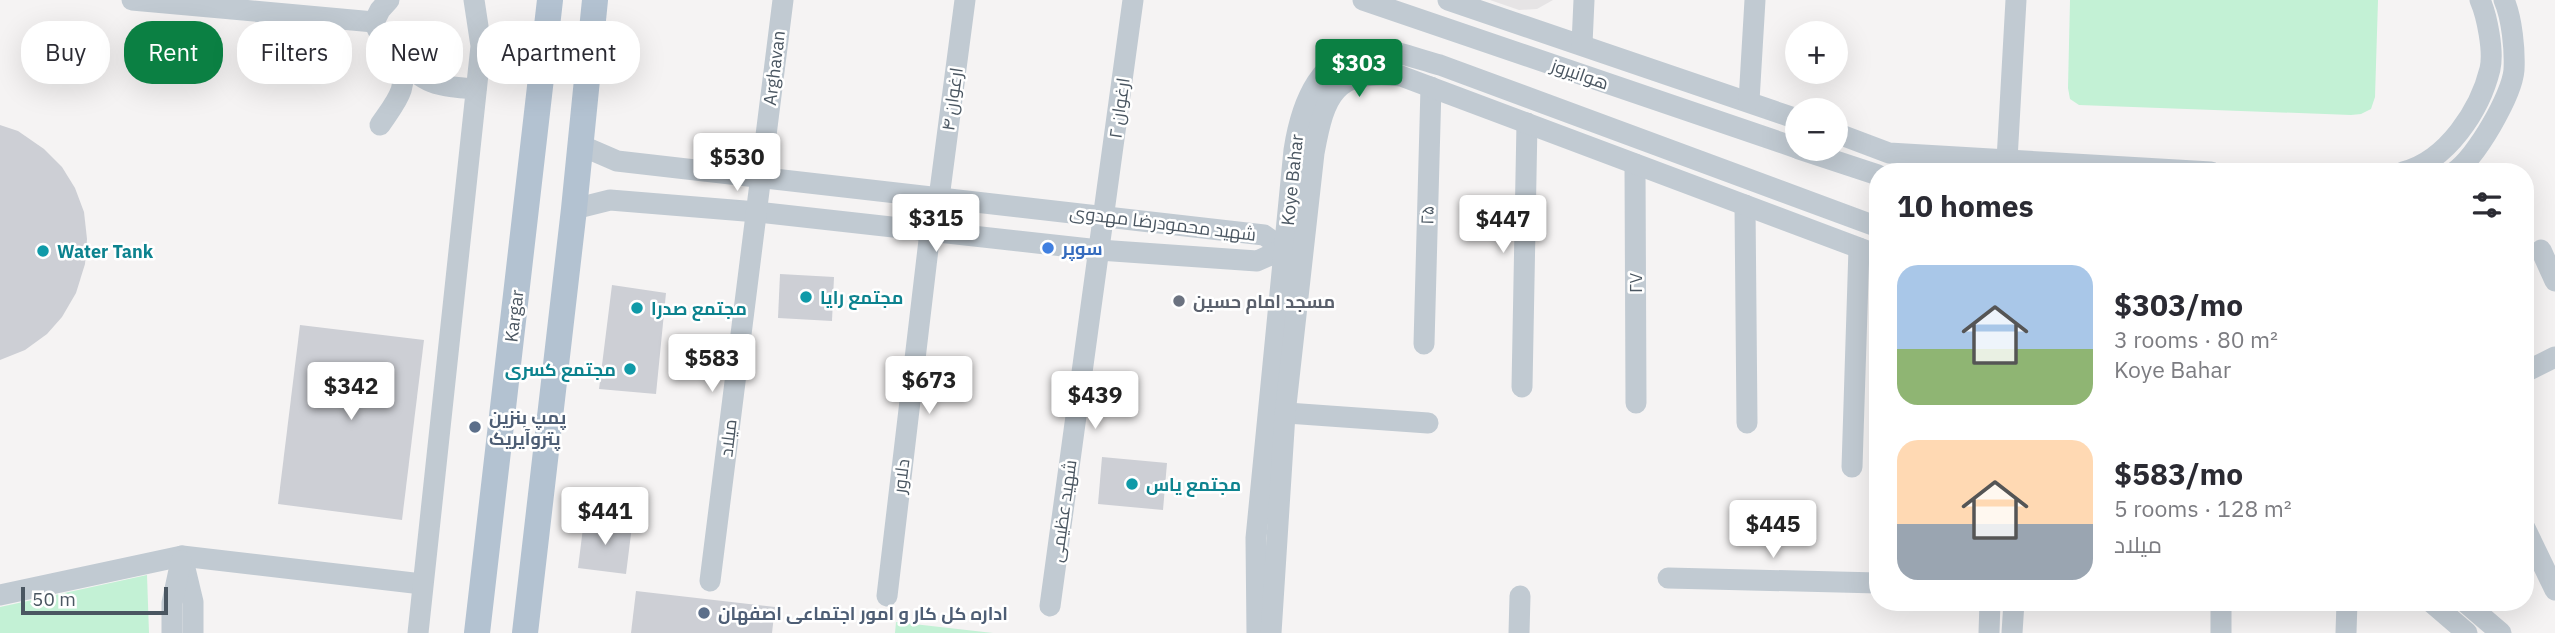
<!DOCTYPE html>
<meta charset="utf-8">
<style>
body{margin:0;font-family:"IBM Plex Sans",Cairo,sans-serif;background:#f7f7f7;color:#2b2b33;height:100vh;display:flex;flex-direction:column;font-size:26px;white-space:nowrap}
*{box-sizing:border-box;margin:0}
p{font-size:23px;color:#7c7c81}
.icon{flex:none;width:38px;height:38px;fill:none;stroke:currentColor;stroke-width:2;stroke-linecap:round;stroke-linejoin:round}
.map{position:relative;flex:1;overflow:hidden}
.sheet{position:absolute;left:1869px;top:163px;width:665px;height:448px;display:flex;flex-direction:column;background:#fff;border-radius:28px;box-shadow:0 7px 28px #0002}
.sheet>*{flex:none}
.guide{position:absolute;left:21px;top:21px;width:665px;height:63px;display:flex;gap:14px}
.buttons{position:absolute;left:1785px;top:21px;display:grid;gap:14px}
.buttons a{display:grid;place-items:center;width:63px;height:63px;border-radius:50%;background:#fff;box-shadow:0 7px 28px #0002;font-size:35px}
.scale{position:absolute;left:21px;bottom:18px;width:147px;box-sizing:border-box;padding-left:7px;border:4px solid #4a5661;border-top:0;font-size:19px;line-height:24px;white-space:nowrap;color:#4a5661;-webkit-text-stroke:5px #fff;paint-order:stroke}
.price{position:absolute;translate:-50% -60px;padding:0 16px;border-radius:7px;background:#fff;color:#222;font-size:23px;line-height:46px;filter:drop-shadow(0 2px 4px #0008)}
.price::after{content:'';position:absolute;left:50%;top:42px;width:21px;height:16px;margin-left:-10px;background:inherit;clip-path:polygon(0 0,100% 0,50% 100%)}
.price.on{background:#0b8043;color:#fff}
ul{padding:0;list-style:none}
li{display:flex;align-items:center;gap:21px;height:175px;padding:0 28px}
li span{display:grid;place-items:center;flex:none;width:196px;height:140px;border-radius:21px;color:#555}
li>.icon{margin-inline-start:auto}
span .icon{width:84px;height:84px;fill:#fffc;stroke-width:1}
li b{font-size:30px}
h2{display:flex;justify-content:space-between;align-items:center;height:84px;padding:0 28px;font-size:30px}
.tag{padding:0 24px;border-radius:28px;background:#fff;box-shadow:0 7px 28px #0002;font-size:24px;line-height:63px}
.tag.on{background:#0b8043;color:#fff}
.map>svg:first-child{display:block}
.education{fill:#e6e4e5}
.green{fill:#c3f1d5}
.building{fill:#cdcfd5}
.lines{fill:none;stroke-linecap:round;stroke-linejoin:round}
.minor{stroke:#c1cad2;stroke-width:21}
.major{stroke:#b3c2d1;stroke-width:26}
.shop-dot{fill:#3f7fe0;stroke:#fff;stroke-width:2.5}
.culture-dot{fill:#0f9aa8;stroke:#fff;stroke-width:2.5}
.worship-dot{fill:#6b7280;stroke:#fff;stroke-width:2.5}
.service-dot{fill:#5c6f8a;stroke:#fff;stroke-width:2.5}
.labels{text-anchor:middle;dominant-baseline:central;stroke-width:5;stroke-linejoin:round;paint-order:stroke}
.street-label{font-size:18px;fill:#4a5661;stroke:#fff}
.shop-label{font-size:18px;font-weight:bold;fill:#366cbe;stroke:#fff;text-anchor:start}
.culture-label{font-size:18px;font-weight:bold;fill:#0d838f;stroke:#fff;text-anchor:start}
.worship-label{font-size:18px;font-weight:bold;fill:#5b616d;stroke:#fff;text-anchor:start}
.service-label{font-size:18px;font-weight:bold;fill:#4e5e75;stroke:#fff;text-anchor:start}
</style>
<div class="map">
<svg width="2555" height="633" viewBox="0 0 2555 633">
<rect width="100%" height="100%" fill="#f5f3f3"/>
<!-- education -->
<path class="education" d="M1490 0H1553L1537 9 1519 10Z"/>
<!-- green -->
<g class="green">
<path d="M2070 0H2378L2375 97 2371 109 2361 114 2351 115 2079 105 2070 99 2068 88Z"/>
<path d="M147 575 149 633H0V607Z"/>
<path d="M896 622 993 633H895Z"/>
</g>
<!-- building -->
<g class="building">
<path d="M0 125 18 131 44 149 62 167 75 188 84 212 87 239 85 264 76 293 62 317 47 334 25 350 0 360Z"/>
<path d="M780 274 834 277 832 321 778 318Z"/>
<path d="M612 285 666 293 656 394 599 389Z"/>
<path d="M300 325 424 340 402 520 278 504Z"/>
<path d="M1102 457 1167 463 1163 510 1098 504Z"/>
<path d="M584 520 632 526 626 574 578 568Z"/>
<path d="M636 591 775 607 772 633H631Z"/>
</g>
<g class="lines">
<!-- minor -->
<g class="minor">
<path d="M132 0 374 22"/>
<path d="M389 0 380 10 374 22C379 35 388 44 397 54 423 85 437 86 476 89"/>
<path d="M1363 0 1797 148"/>
<path d="M1448 0 1797 119"/>
<path d="M1582 44 1584 0"/>
<path d="M1749 101 1755 0"/>
<path d="M380 125C397 100 410 88 399 57"/>
<path d="M1836 133 1889 153 2211 172"/>
<path d="M580 145 617 161 1264 235 1284 249 1293 253"/>
<path d="M1799 149 1878 175"/>
<path d="M2007 160 2016 0"/>
<path d="M1635 164 1636 403"/>
<path d="M2403 172C2447 161 2480 110 2490 69 2494 51 2487 16 2480 0"/>
<path d="M2454 172C2476 158 2512 95 2514 70 2515 50 2512 18 2504 0"/>
<path d="M939 198 965 0"/>
<path d="M1745 205 1747 423"/>
<path d="M574 209 610 200 757 212 1099 250 1257 261 1284 249"/>
<path d="M2541 250 2555 281"/>
<path d="M1424 344 1431 87"/>
<path d="M2525 372 2555 357"/>
<path d="M1522 387 1527 123"/>
<path d="M1273 412 1428 423"/>
<path d="M1852 467 1859 248"/>
<path d="M2525 528 2555 590"/>
<path d="M182 556 193 602V633"/>
<path d="M1668 578 1878 583"/>
<path d="M710 581 783 0"/>
<path d="M0 595 182 556 422 584"/>
<path d="M887 596 930 232"/>
<path d="M2221 602V633"/>
<path d="M2431 602 2467 633"/>
<path d="M2465 602 2501 633"/>
<path d="M1050 606 1133 0"/>
<path d="M172 633V603L181 561"/>
<path d="M418 633 481 46 474 0"/>
<path d="M1257 633 1256 538 1294 150C1301 105 1320 49 1376 50 1396 50 1420 60 1440 65L1878 227"/>
<path d="M1271 633 1285 414 1314 153C1325 94 1334 69 1401 76L1878 255"/>
<path d="M1519 633 1520 596"/>
<path d="M1989 633 1990 602"/>
<path d="M2012 633 2014 602"/>
<path d="M2346 633 2347 602"/>
</g>
<!-- major -->
<g class="major">
<path d="M477 633 550 0"/>
<path d="M525 633 574 209 595 0"/>
</g>
</g>
<!-- markers -->
<circle class="shop-dot" cx="1048" cy="248" r="7"/>
<g class="culture-dot">
<circle cx="43" cy="251" r="7"/>
<circle cx="806" cy="297" r="7"/>
<circle cx="637" cy="308" r="7"/>
<circle cx="630" cy="369" r="7"/>
<circle cx="1132" cy="484" r="7"/>
</g>
<circle class="worship-dot" cx="1179" cy="301" r="7"/>
<g class="service-dot">
<circle cx="475" cy="427" r="7"/>
<circle cx="704" cy="613" r="7"/>
</g>
<g class="labels">
<!-- street labels -->
<g class="street-label">
<text transform="translate(774 68) rotate(-83)">Arghavan</text>
<text transform="translate(1580 74) rotate(19)">هوانیروز</text>
<text transform="translate(952 99) rotate(-82)">ارغوان ۴</text>
<text transform="translate(1119 108) rotate(-82)">ارغوان ۲</text>
<text transform="translate(1292 180) rotate(-84)">Koye Bahar</text>
<text transform="translate(1427 215) rotate(-88)">۲۵</text>
<text transform="translate(1163 223) rotate(7)">شهید محمودرضا مهدوی</text>
<text transform="translate(1635 283) rotate(-90)">۲۷</text>
<text transform="translate(514 316) rotate(-83)">Kargar</text>
<text transform="translate(728 438) rotate(-83)">میلاد</text>
<text transform="translate(901 476) rotate(-83)">دلاور</text>
<text transform="translate(1063 511) rotate(-82)">شهید عظیمی</text>
</g>
<!-- shop labels -->
<g class="shop-label">
<text x="1062" y="248">سوپر</text>
</g>
<!-- culture labels -->
<g class="culture-label">
<text x="57" y="251">Water Tank</text>
<text x="820" y="297">مجتمع رایا</text>
<text x="651" y="308">مجتمع صدرا</text>
<text x="616" y="369" text-anchor="end">مجتمع کسری</text>
<text x="1146" y="484">مجتمع یاس</text>
</g>
<!-- worship labels -->
<g class="worship-label">
<text x="1193" y="301">مسجد امام حسین</text>
</g>
<!-- service labels -->
<g class="service-label">
<text x="489" y="417">پمپ بنزین<tspan x="489" dy="21">پتروآیریک</tspan></text>
<text x="718" y="613">اداره کل کار و امور اجتماعی اصفهان</text>
</g>
</g>
</svg>
<div class="buttons">
<a>+</a>
<a>−</a>
</div>
<div class="scale">50 m</div>
<b class="price on" style="left:1359px;top:99px">$303</b>
<b class="price" style="left:737px;top:193px">$530</b>
<b class="price" style="left:936px;top:254px">$315</b>
<b class="price" style="left:1503px;top:255px">$447</b>
<b class="price" style="left:712px;top:394px">$583</b>
<b class="price" style="left:929px;top:416px">$673</b>
<b class="price" style="left:351px;top:422px">$342</b>
<b class="price" style="left:1095px;top:431px">$439</b>
<b class="price" style="left:605px;top:547px">$441</b>
<b class="price" style="left:1773px;top:560px">$445</b>
<div class="guide">
<a class="tag">Buy</a>
<a class="tag on">Rent</a>
<a class="tag">Filters</a>
<a class="tag">New</a>
<a class="tag">Apartment</a>
</div>
<section class="sheet">
<h2>10 homes<svg class="icon" aria-label="filters" viewBox="0 0 24 24"><path d="M4 7h16M4 17h16"/><circle cx="9" cy="7" r="2"/><circle cx="15" cy="17" r="2"/></svg></h2>
<ul>
<li><span style="background:linear-gradient(#a9c7e8 60%,#8fb573 0)"><svg class="icon" aria-label="home" viewBox="0 0 24 24"><path d="M3 11l9-7 9 7M6 9v11h12V9"/></svg></span><div><b>$303/mo</b><p>3 rooms · 80 m²</p><p>Koye Bahar</p></div></li>
<li><span style="background:linear-gradient(#ffd9b3 60%,#9aa5b1 0)"><svg class="icon" aria-label="home" viewBox="0 0 24 24"><path d="M3 11l9-7 9 7M6 9v11h12V9"/></svg></span><div><b>$583/mo</b><p>5 rooms · 128 m²</p><p>میلاد</p></div></li>
</ul>
</section>
</div>
